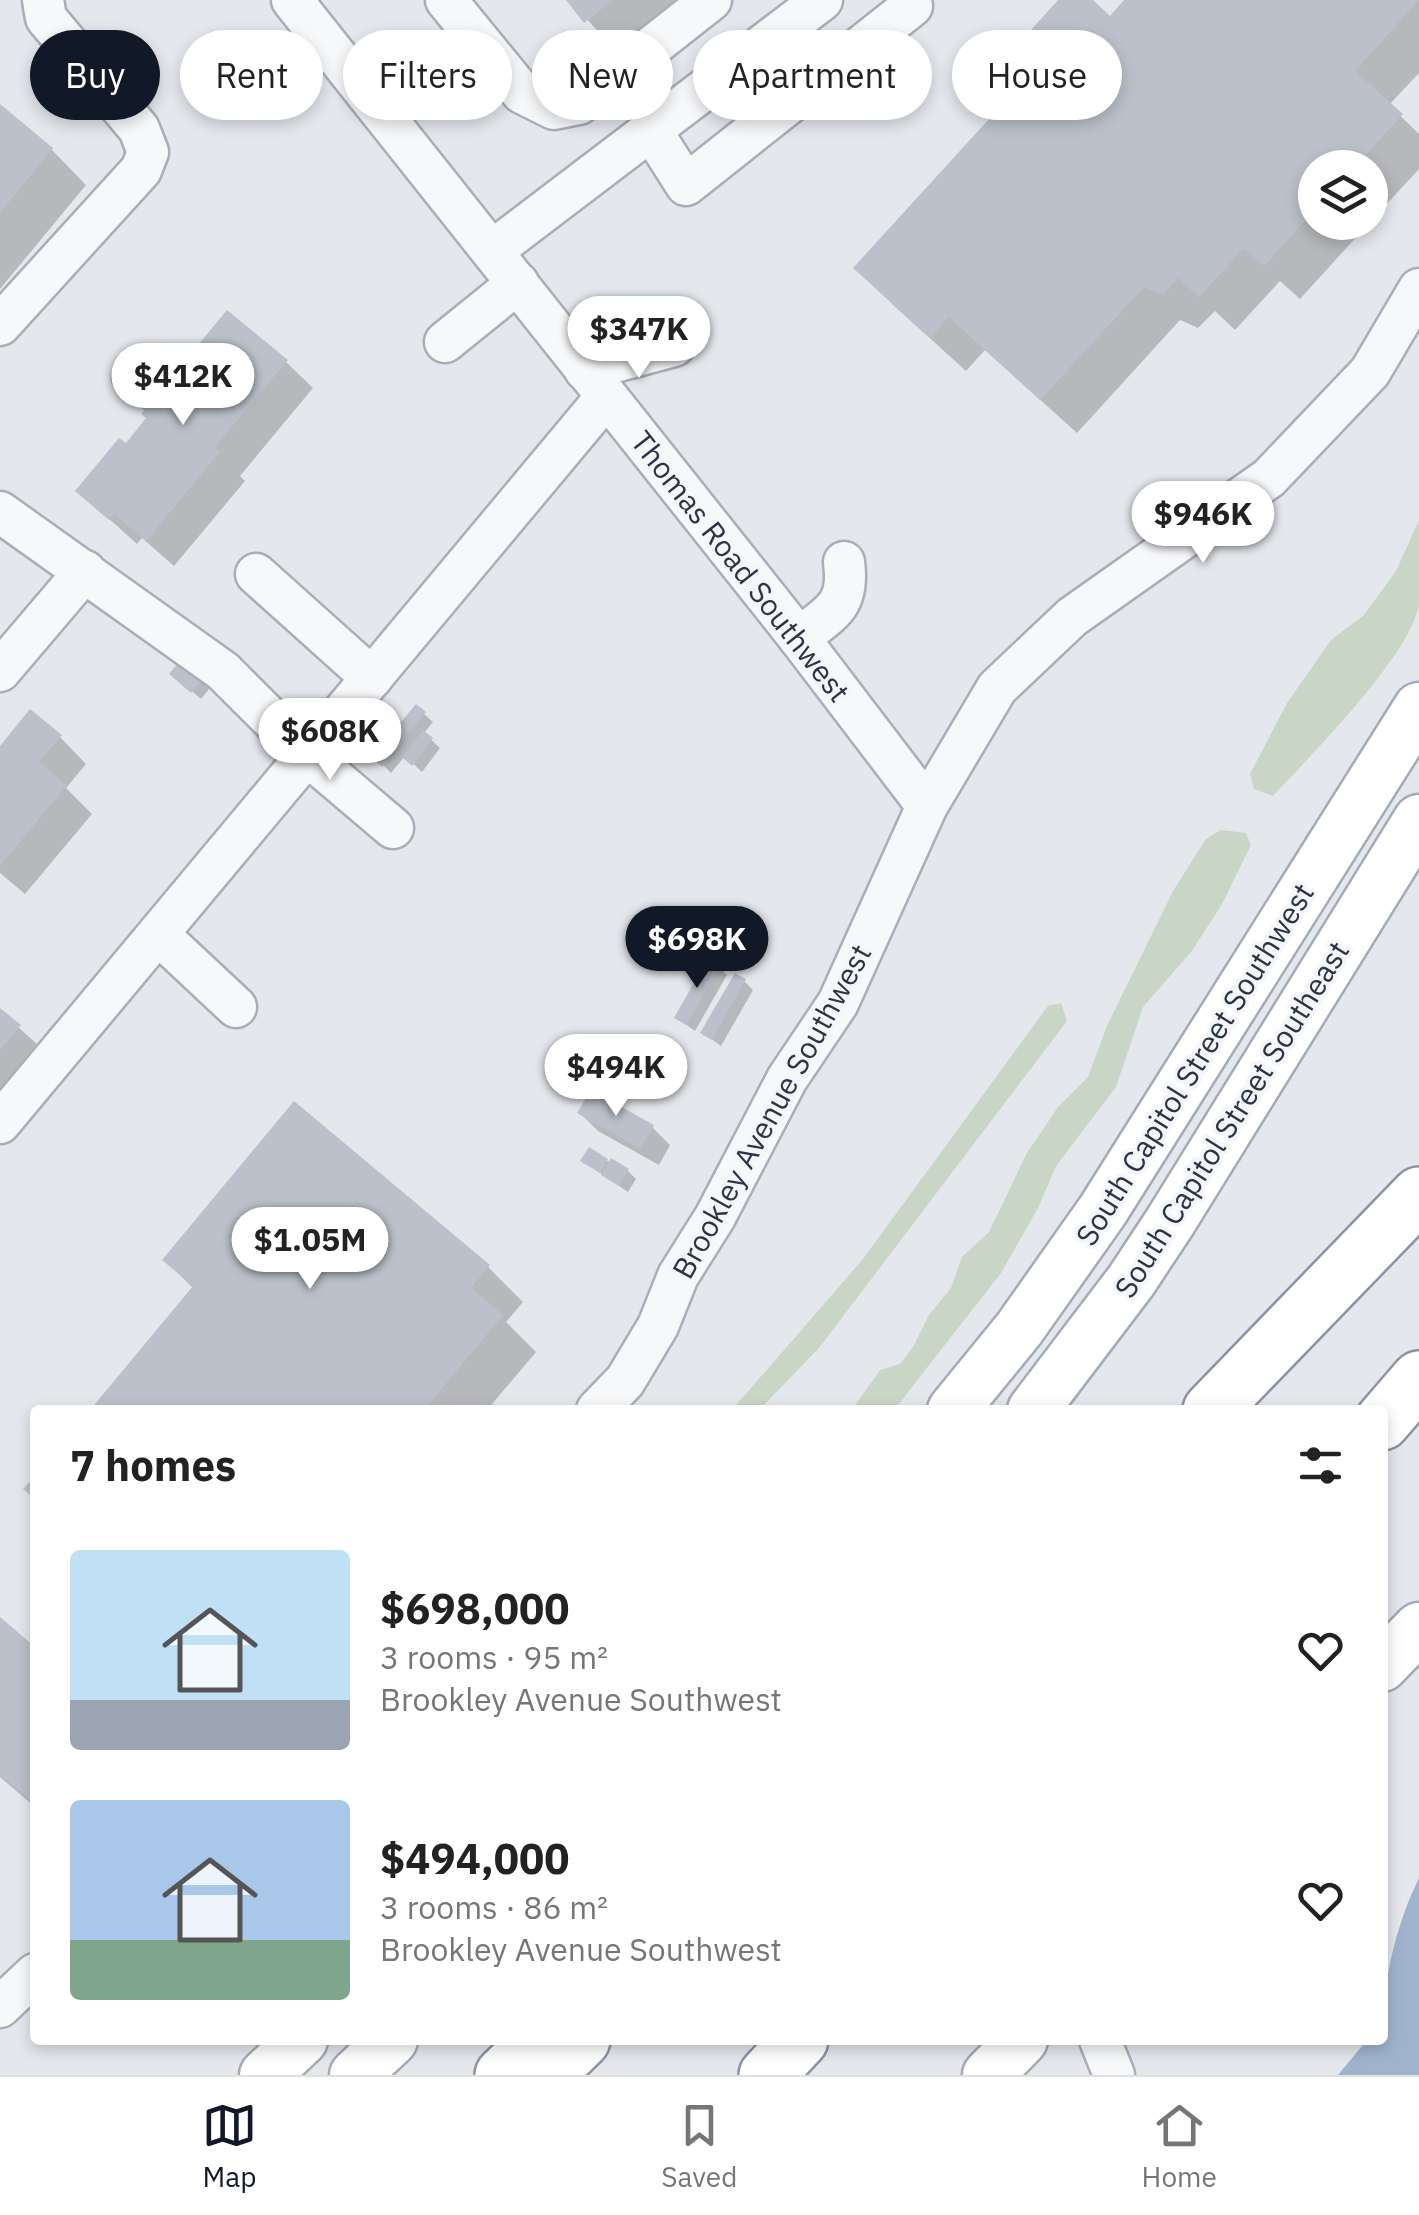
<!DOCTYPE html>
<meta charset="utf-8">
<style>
body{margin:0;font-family:"IBM Plex Sans",sans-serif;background:#f6f6f6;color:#222;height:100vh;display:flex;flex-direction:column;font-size:38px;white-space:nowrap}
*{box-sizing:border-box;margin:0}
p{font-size:32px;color:#767676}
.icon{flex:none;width:55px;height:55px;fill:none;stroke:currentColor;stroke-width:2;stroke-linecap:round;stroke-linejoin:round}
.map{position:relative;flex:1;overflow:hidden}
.panel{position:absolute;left:30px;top:1405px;width:1358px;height:640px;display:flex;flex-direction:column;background:#fff;border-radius:10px;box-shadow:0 5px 15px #0003}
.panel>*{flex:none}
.top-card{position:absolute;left:30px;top:30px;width:1360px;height:90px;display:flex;gap:20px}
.fabs{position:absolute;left:1298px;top:150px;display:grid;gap:20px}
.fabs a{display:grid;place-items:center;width:90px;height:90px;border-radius:50%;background:#fff;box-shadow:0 5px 15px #0003;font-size:50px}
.price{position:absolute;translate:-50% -85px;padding:0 22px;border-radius:35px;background:#fff;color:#222;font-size:32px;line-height:65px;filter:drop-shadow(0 2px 5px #0008)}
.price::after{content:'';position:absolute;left:50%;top:60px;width:30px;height:22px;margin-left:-15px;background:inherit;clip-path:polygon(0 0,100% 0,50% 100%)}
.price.on{background:#111827;color:#fff}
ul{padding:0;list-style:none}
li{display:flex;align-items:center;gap:30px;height:250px;padding:0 40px}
li span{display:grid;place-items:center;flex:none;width:280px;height:200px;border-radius:10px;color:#555}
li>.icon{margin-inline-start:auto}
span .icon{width:120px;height:120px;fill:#fffc;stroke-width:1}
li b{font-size:42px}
h2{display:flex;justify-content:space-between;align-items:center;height:120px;padding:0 40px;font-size:42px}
.tag{padding:0 35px;border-radius:45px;background:#fff;box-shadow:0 5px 15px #0003;font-size:35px;line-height:90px}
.tag.on{background:#111827;color:#fff}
.tab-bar{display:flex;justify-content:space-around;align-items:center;height:140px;border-top:2px solid #e0e0e0;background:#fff;font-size:28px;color:#767676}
.tab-bar a{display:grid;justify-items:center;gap:5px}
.tab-bar .on{color:#111827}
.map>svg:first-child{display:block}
.green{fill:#c9d6c5}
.water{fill:#9fb4cc}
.shadow{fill:#0003}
.building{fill:#bbc0ca}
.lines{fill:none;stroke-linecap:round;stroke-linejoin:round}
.minor-casing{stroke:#a9aeb7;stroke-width:45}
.major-casing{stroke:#a3abb8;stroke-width:55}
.highway-casing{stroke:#8b94a3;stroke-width:60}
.minor{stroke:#f7f8fa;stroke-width:40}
.major{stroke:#fff;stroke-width:50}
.highway{stroke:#fff;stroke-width:55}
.labels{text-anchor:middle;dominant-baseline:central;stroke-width:8;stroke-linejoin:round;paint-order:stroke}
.street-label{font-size:30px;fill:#2b3445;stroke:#f4f6f9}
</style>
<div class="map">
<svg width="1419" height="2075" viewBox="0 0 1419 2075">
<rect width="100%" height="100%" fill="#e4e7ec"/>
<!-- green -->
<g class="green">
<path d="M1419 520C1419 546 1419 579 1419 605 1409 657 1311 755 1273 796L1254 789 1250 774 1287 703 1331 640 1364 615 1396 571Z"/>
<path d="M1221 830 1246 833 1251 845 1221 906 1191 952 1143 1007 1116 1087 1056 1166 1038 1208 1001 1273 894 1410H852L880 1370 900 1364 913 1347 929 1315 951 1288 962 1257 989 1232 1027 1153 1058 1107 1088 1077 1107 1026 1173 891 1206 839Z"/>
<path d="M1061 1003 1067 1021 819 1348 759 1410H732L863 1259 1048 1006Z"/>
</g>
<!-- water -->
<path class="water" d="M1419 1878V2075H1338L1367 2040H1382C1382 1985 1395 1927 1419 1878Z"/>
<!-- shadow -->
<g class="shadow">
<path d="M569 0H692L621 56Z"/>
<path d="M1062 0H1089L1110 19 1127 0H1419V73L1389 105 1419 134V169L1370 222V168H1315V222H1370L1300 299 1280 281 1235 330 1215 311 1198 328 1180 320 1077 433 985 350 966 371 891 303 1045 62Z"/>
<path d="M0 108 52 150 86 185 0 289Z"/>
<path d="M286 362 313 388 240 476 245 481 174 566 142 538 137 544 78 491 126 447 149 418 146 412 122 391 146 388 157 399Z"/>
<path d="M184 659 213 684 201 699 181 682Z"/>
<path d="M416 707 433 722 424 733 440 748 422 772 405 756 391 773 375 757Z"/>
<path d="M60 737 86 764 66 788 92 814 25 894 0 873V750Z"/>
<path d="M719 967 727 975 695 1031 677 1018Z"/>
<path d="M744 981 753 990 721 1046 703 1033Z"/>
<path d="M0 1011 37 1044 0 1089Z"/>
<path d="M580 1113 652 1127 670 1145 659 1165 598 1131Z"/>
<path d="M583 1161H607L628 1171 636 1179 628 1192Z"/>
<path d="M165 1260 488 1267 523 1302 506 1322 536 1352 487 1410H93L194 1289Z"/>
<path d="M0 1621 35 1650V1807L0 1777Z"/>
</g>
<!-- building -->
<g class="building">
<path d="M566 0H613L584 23Z"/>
<path d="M1058 0H1093L1110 16 1124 0H1419L1355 71 1403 114 1354 168H1315V210L1264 266 1243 249 1199 297 1178 278 1163 295 1144 287 1040 400 949 317 930 338 853 268 1043 60 1021 41Z"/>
<path d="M0 104 53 148 0 213Z"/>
<path d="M227 310 288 360 214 448 220 452 146 541 114 514 109 520 75 491 119 438 126 443 146 418 141 414Z"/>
<path d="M117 366H123L147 386 148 396 143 402H133L111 383 110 375Z"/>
<path d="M184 656 207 674 191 693 169 674Z"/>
<path d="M416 704 426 712 382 767 372 757Z"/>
<path d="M30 709 62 735 39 762 67 785 0 866V746Z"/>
<path d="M423 730 433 738 412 766 402 757Z"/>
<path d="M708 958 720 965 686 1025 674 1018Z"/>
<path d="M735 973 746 979 712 1040 700 1033Z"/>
<path d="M0 1008 21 1025 0 1050Z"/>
<path d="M591 1090 654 1125 640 1149 577 1113Z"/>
<path d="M294 1101 490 1265 471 1288 503 1315 424 1410H90L193 1286 162 1260Z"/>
<path d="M589 1147 608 1159 600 1173 580 1161Z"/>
<path d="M611 1158 629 1169 619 1186 601 1175Z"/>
<path d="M35 1476V1499L23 1489Z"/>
<path d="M0 1617 35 1647V1804L0 1775Z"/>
</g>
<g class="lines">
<!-- minor casing -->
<g class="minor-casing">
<g id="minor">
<path d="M292 0 799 638 927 806"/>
<path d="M446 0 522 93 554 109 579 104 711 0"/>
<path d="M651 130 686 185 912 6 908 0"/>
<path d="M492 251 822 0"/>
<path d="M0 325 141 170 148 152 139 129 46 18 43 0"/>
<path d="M445 342 518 283"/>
<path d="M585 370 674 346"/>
<path d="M0 512 223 671 307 755 393 828"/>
<path d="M256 574 372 678"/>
<path d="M799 638C831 612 850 607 844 562"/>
<path d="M0 671 85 571"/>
<path d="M158 934 236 1007"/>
<path d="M0 1123 606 397"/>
<path d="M597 1410 625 1381 658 1326 678 1276 715 1217 787 1079 838 1003 927 806 997 688 1072 617 1269 478 1370 372 1419 289"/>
<path d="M0 2007 35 1974"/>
<path d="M1100 2040 1114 2075"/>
</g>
</g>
<!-- major casing -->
<g class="major-casing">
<g id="major">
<path d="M953 1410 1019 1329 1103 1210 1419 708"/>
<path d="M1033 1410 1131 1281 1170 1222 1419 820"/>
<path d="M1382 1666 1419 1628"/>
<path d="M265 2075 302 2040"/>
<path d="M355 2075 392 2040"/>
<path d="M988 2075 1022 2040"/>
</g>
</g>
<!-- highway casing -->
<g class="highway-casing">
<g id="highway">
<path d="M1211 1410 1419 1195"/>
<path d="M1382 1422 1419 1379"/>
<path d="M503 2075 539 2040"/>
<path d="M546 2075 582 2040"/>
<path d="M767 2075 800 2040"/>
</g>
</g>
<!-- minor -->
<use href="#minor" class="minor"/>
<!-- major -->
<use href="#major" class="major"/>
<!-- highway -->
<use href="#highway" class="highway"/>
</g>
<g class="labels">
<!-- street labels -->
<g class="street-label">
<text transform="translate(741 566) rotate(52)">Thomas Road Southwest</text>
<text transform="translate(1194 1064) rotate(-58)">South Capitol Street Southwest</text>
<text transform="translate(771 1111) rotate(-61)">Brookley Avenue Southwest</text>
<text transform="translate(1231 1119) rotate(-58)">South Capitol Street Southeast</text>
</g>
</g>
</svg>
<div class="fabs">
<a><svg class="icon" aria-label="layers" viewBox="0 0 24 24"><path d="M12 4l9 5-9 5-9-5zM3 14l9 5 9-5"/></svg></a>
</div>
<b class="price" style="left:639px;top:381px">$347K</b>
<b class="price" style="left:183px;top:428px">$412K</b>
<b class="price" style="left:1203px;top:566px">$946K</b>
<b class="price" style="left:330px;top:783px">$608K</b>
<b class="price on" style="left:697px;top:991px">$698K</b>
<b class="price" style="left:616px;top:1119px">$494K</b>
<b class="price" style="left:310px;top:1292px">$1.05M</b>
<div class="top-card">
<a class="tag on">Buy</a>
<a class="tag">Rent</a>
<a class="tag">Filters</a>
<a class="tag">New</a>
<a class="tag">Apartment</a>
<a class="tag">House</a>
</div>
<section class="panel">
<h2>7 homes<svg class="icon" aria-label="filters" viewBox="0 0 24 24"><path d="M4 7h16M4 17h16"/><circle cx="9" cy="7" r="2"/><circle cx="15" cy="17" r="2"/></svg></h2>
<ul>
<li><span style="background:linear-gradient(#bfe0f5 75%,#9aa5b1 0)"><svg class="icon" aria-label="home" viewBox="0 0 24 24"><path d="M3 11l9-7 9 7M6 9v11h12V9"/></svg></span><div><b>$698,000</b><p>3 rooms · 95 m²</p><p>Brookley Avenue Southwest</p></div><svg class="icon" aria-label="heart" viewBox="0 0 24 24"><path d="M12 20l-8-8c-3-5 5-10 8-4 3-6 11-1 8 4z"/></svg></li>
<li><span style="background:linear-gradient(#a9c7e8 70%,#7fa58c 0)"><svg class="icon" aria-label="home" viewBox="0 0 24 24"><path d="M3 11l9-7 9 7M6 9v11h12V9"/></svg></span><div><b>$494,000</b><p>3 rooms · 86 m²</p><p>Brookley Avenue Southwest</p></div><svg class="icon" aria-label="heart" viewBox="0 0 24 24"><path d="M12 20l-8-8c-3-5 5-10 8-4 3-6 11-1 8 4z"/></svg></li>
</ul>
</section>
</div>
<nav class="tab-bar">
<a class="on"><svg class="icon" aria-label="map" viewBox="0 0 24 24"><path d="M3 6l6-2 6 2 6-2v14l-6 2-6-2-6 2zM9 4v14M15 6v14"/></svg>Map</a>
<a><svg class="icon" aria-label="saved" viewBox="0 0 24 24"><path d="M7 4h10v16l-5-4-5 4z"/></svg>Saved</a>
<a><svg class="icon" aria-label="home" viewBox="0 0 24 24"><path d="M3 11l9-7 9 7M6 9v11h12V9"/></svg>Home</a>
</nav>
